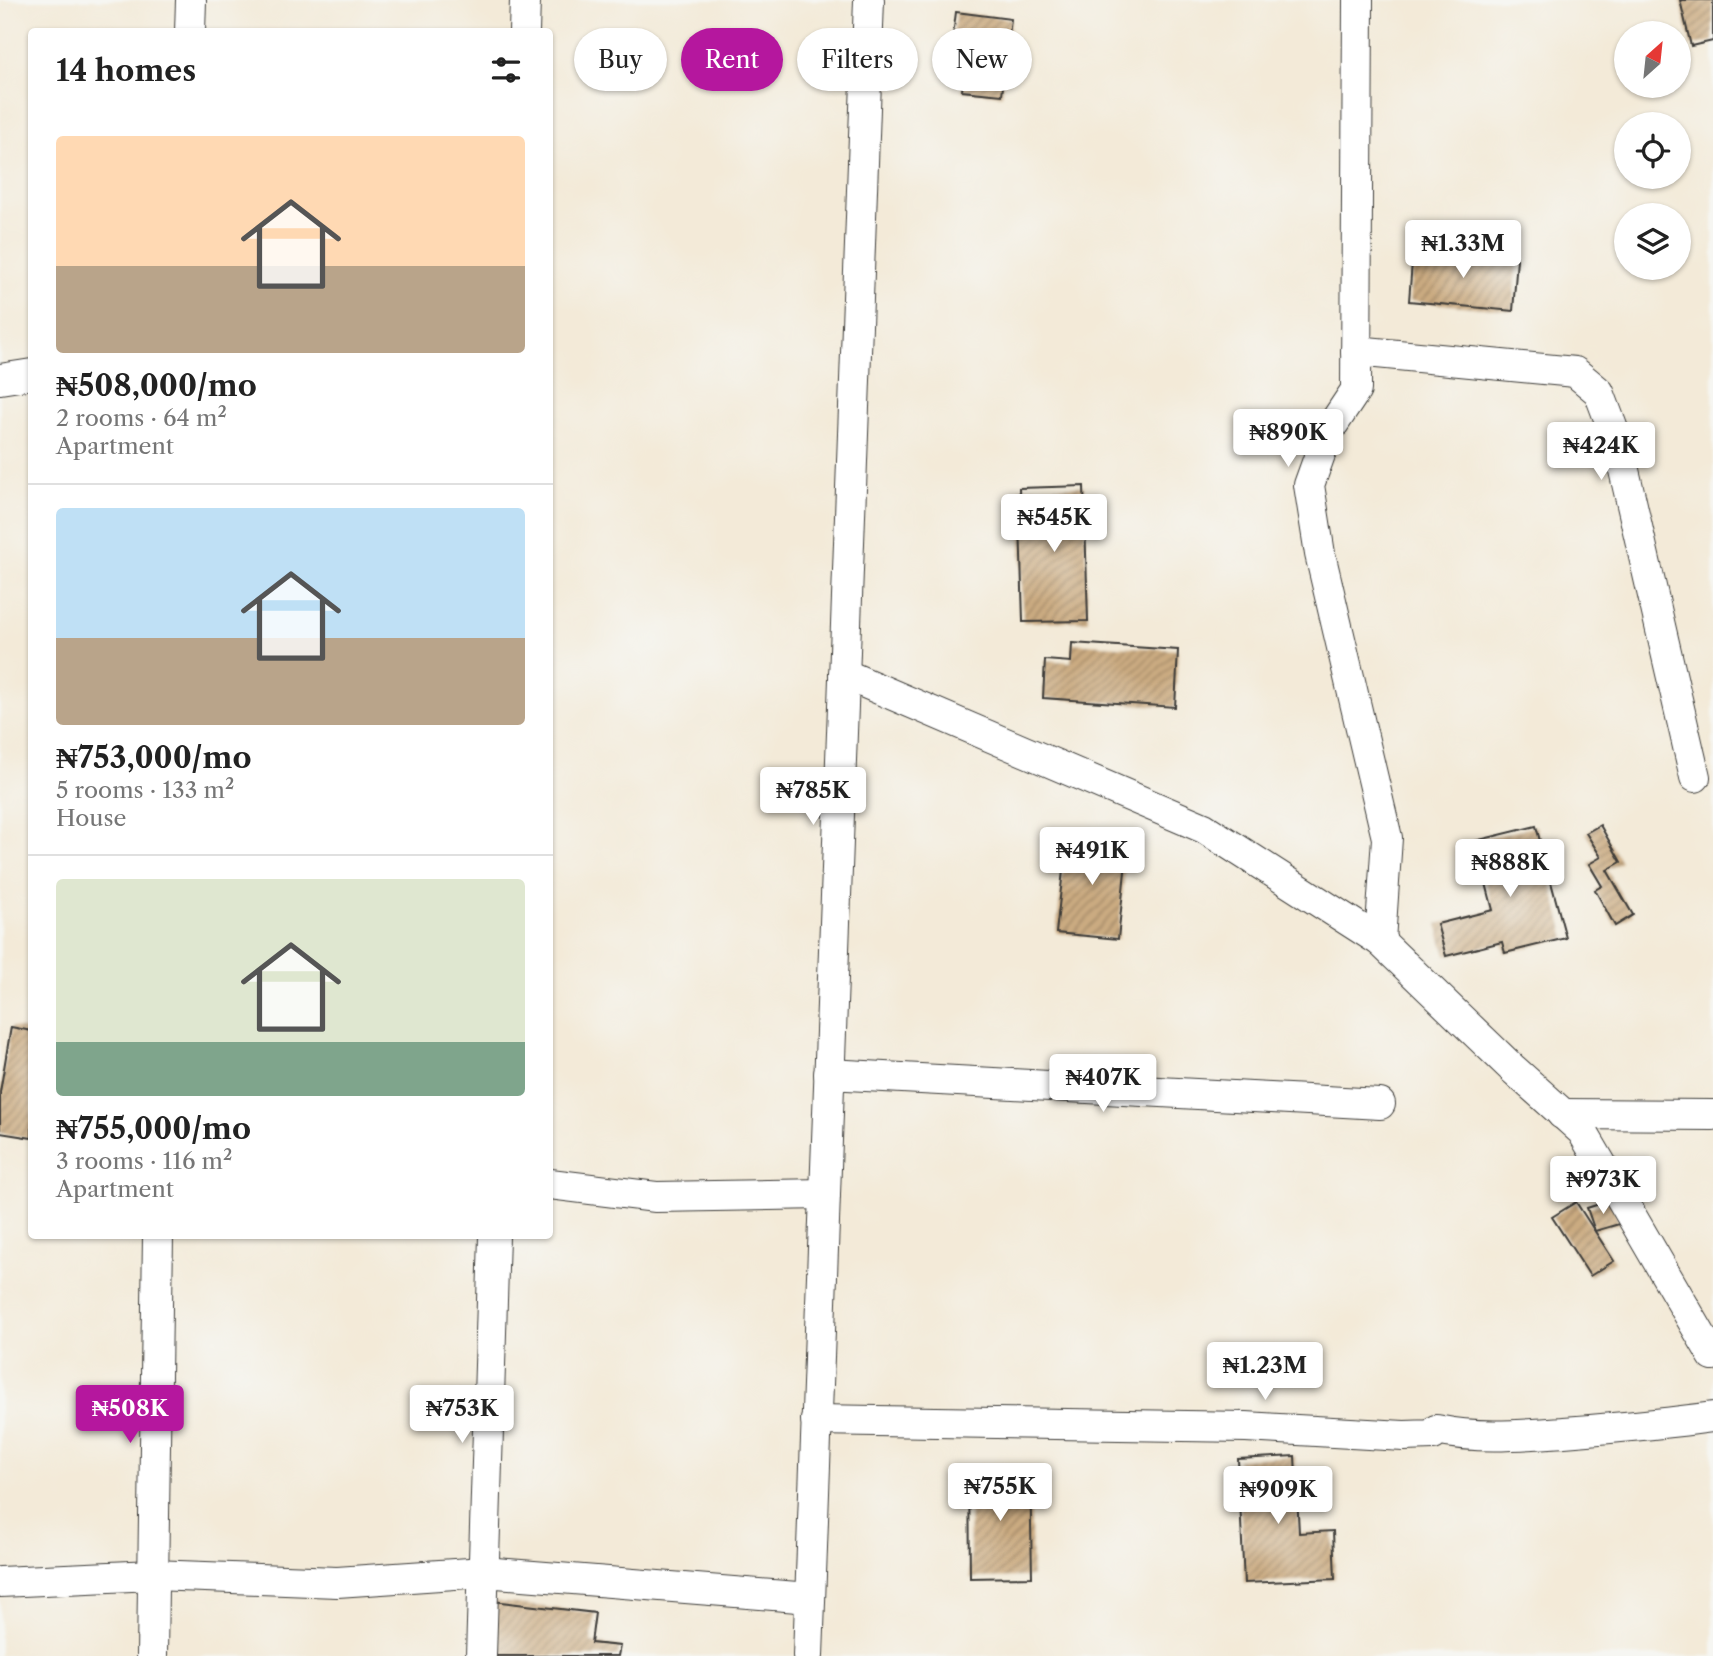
<!DOCTYPE html>
<meta charset="utf-8">
<style>
body{margin:0;font-family:"Libre Caslon Text",serif;background:#f2f2f2;color:#222;height:100vh;display:flex;flex-direction:column;font-size:26px;white-space:nowrap}
*{box-sizing:border-box;margin:0}
p{font-size:23px;color:#767676}
.icon{flex:none;width:38px;height:38px;fill:none;stroke:currentColor;stroke-width:2;stroke-linecap:round;stroke-linejoin:round}
.map{position:relative;flex:1;overflow:hidden}
.drawer{position:absolute;left:28px;top:28px;width:525px;height:1211px;display:flex;flex-direction:column;background:#fff;border-radius:7px;box-shadow:0 2px 5px #0004}
.drawer>*{flex:none}
.top-card{position:absolute;left:574px;top:28px;width:665px;height:63px;display:flex;gap:14px}
.needle{width:46px;rotate:27deg}
.tools{position:absolute;left:1614px;top:21px;display:grid;gap:14px}
.tools a{display:grid;place-items:center;width:77px;height:77px;border-radius:50%;background:#fff;box-shadow:0 2px 5px #0004;font-size:35px}
.price{position:absolute;translate:-50% -60px;padding:0 16px;border-radius:7px;background:#fff;color:#222;font-size:23px;line-height:46px;filter:drop-shadow(0 2px 4px #0008)}
.price::after{content:'';position:absolute;left:50%;top:42px;width:21px;height:16px;margin-left:-10px;background:inherit;clip-path:polygon(0 0,100% 0,50% 100%)}
.price.current{background:#b5179e;color:#fff}
ul{padding:0;list-style:none}
li{display:grid;align-content:center;gap:14px;height:371px;padding:0 28px}
li+li{border-top:2px solid #e0e0e0}
li span{display:grid;place-items:center;height:217px;border-radius:7px;color:#555}
li>.icon{margin-inline-start:auto}
span .icon{width:126px;height:126px;fill:#fffc;stroke-width:1}
li b{font-size:30px}
h2{display:flex;justify-content:space-between;align-items:center;height:84px;padding:0 28px;font-size:30px}
.pill{padding:0 24px;border-radius:32px;background:#fff;box-shadow:0 2px 5px #0004;font-size:24px;line-height:63px}
.pill.current{background:#b5179e;color:#fff}
.map>svg:first-child{display:block}
.building{fill:url(#building-hatch)}
.lines{fill:none;stroke-linecap:round;stroke-linejoin:round}
.street-casing{stroke:#3c3b38;stroke-width:32}
.street{stroke:#fff;stroke-width:30}
</style>
<div class="map">
<svg width="1713" height="1656" viewBox="0 0 1713 1656">
<defs>
<pattern id="building-hatch" width="6" height="6" patternUnits="userSpaceOnUse" patternTransform="scale(1.75)"><rect width="6" height="6" fill="#cbab81"/><path d="M-1 1l2-2M0 6l6-6M5 7l2-2" fill="none" stroke="#a48a69"/></pattern>
</defs>
<rect width="100%" height="100%" fill="#f6f6f2"/>
<filter id="ink" filterUnits="userSpaceOnUse"><feTurbulence type="fractalNoise" baseFrequency=".0143" numOctaves="2"/><feDisplacementMap in="SourceGraphic" scale="14" xChannelSelector="R" yChannelSelector="G"/><feConvolveMatrix kernelMatrix="1 2 1 2 8 2 1 2 1" color-interpolation-filters="sRGB"/></filter>
<filter id="wash" filterUnits="userSpaceOnUse"><feTurbulence type="fractalNoise" baseFrequency=".00686" numOctaves="4" result="noise"/><feDisplacementMap in="SourceGraphic" scale="28" xChannelSelector="R" yChannelSelector="G"/><feGaussianBlur stdDeviation="1.57" result="paint"/><feColorMatrix in="noise" values="0 0 0 0 0 0 0 0 0 0 0 0 0 0 0 0 0 1.4 0 .05"/><feComposite in="paint" operator="in"/></filter>
<g filter="url(#wash)">
<rect width="100%" height="100%" fill="#f3ead8"/>
<g id="blocks">
<!-- building -->
<g class="building">
<path d="M1680 0H1713V41L1691 46Z"/>
<path d="M956 12 1011 19 1002 95 962 91 966 54 951 52Z"/>
<path d="M1413 249 1517 259 1513 311 1409 301Z"/>
<path d="M1084 486 1088 621 1023 622 1019 488Z"/>
<path d="M1072 643 1178 650 1175 707 1043 698 1045 660 1071 662Z"/>
<path d="M1600 825 1621 862 1607 870 1633 915 1615 926 1595 890 1602 886 1589 864 1601 857 1586 833Z"/>
<path d="M1536 826 1566 938 1505 953 1502 942 1446 956 1437 924 1493 910 1475 841Z"/>
<path d="M1067 835 1128 842 1118 939 1056 933Z"/>
<path d="M11 1027 32 1031V1138L0 1133V1092Z"/>
<path d="M1612 1200 1619 1224 1595 1231 1587 1208Z"/>
<path d="M1576 1202 1614 1261 1590 1276 1552 1217Z"/>
<path d="M1295 1456 1299 1533 1333 1531 1335 1579 1244 1583 1238 1459Z"/>
<path d="M969 1468H1030L1032 1577 970 1578Z"/>
<path d="M492 1601 595 1613 591 1643 620 1646 618 1656H486Z"/>
</g>
</g>
</g>
<g filter="url(#ink)">
<use href="#blocks" fill-opacity="0" stroke="#3c3b38" stroke-width="2"/>
<g class="lines">
<!-- street casing -->
<g class="street-casing">
<g id="street">
<path d="M1358 0 1356 390 1328 432 1309 485 1320 554 1387 838 1380 941"/>
<path d="M190 32 191 0"/>
<path d="M524 32 525 0"/>
<path d="M1356 351 1575 372 1599 392 1617 440 1695 777"/>
<path d="M0 379 32 374"/>
<path d="M844 674 1204 828 1380 941 1513 1069 1582 1131 1713 1356"/>
<path d="M829 1074 1380 1104"/>
<path d="M1562 1114 1713 1115"/>
<path d="M550 1184 656 1197 825 1194"/>
<path d="M816 1420 1246 1427 1404 1436 1433 1435 1436 1430C1479 1439 1520 1435 1564 1432 1614 1428 1663 1424 1713 1417"/>
<path d="M0 1582 153 1575 337 1582 484 1572 810 1598"/>
<path d="M152 1656 158 1236"/>
<path d="M481 1656 494 1236"/>
<path d="M808 1656 869 0"/>
</g>
</g>
<!-- street -->
<use href="#street" class="street"/>
</g>
</g>
</svg>
<div class="tools">
<a><svg class="needle" viewBox="-14 -14 28 28"><path d="M0-13l5 13h-10z" fill="#e53935"/><path d="M0 13l5-13h-10z" fill="#767676"/></svg></a>
<a><svg class="icon" aria-label="locate" viewBox="0 0 24 24"><circle cx="12" cy="12" r="6"/><path d="M12 2v4M12 18v4M2 12h4M18 12h4"/></svg></a>
<a><svg class="icon" aria-label="layers" viewBox="0 0 24 24"><path d="M12 4l9 5-9 5-9-5zM3 14l9 5 9-5"/></svg></a>
</div>
<b class="price" style="left:1463px;top:280px">₦1.33M</b>
<b class="price" style="left:1288px;top:469px">₦890K</b>
<b class="price" style="left:1601px;top:482px">₦424K</b>
<b class="price" style="left:1054px;top:554px">₦545K</b>
<b class="price" style="left:813px;top:827px">₦785K</b>
<b class="price" style="left:1092px;top:887px">₦491K</b>
<b class="price" style="left:1510px;top:899px">₦888K</b>
<b class="price" style="left:1103px;top:1114px">₦407K</b>
<b class="price" style="left:1603px;top:1216px">₦973K</b>
<b class="price" style="left:1265px;top:1402px">₦1.23M</b>
<b class="price current" style="left:130px;top:1445px">₦508K</b>
<b class="price" style="left:462px;top:1445px">₦753K</b>
<b class="price" style="left:1000px;top:1523px">₦755K</b>
<b class="price" style="left:1278px;top:1526px">₦909K</b>
<div class="top-card">
<a class="pill">Buy</a>
<a class="pill current">Rent</a>
<a class="pill">Filters</a>
<a class="pill">New</a>
</div>
<section class="drawer">
<h2>14 homes<svg class="icon" aria-label="filters" viewBox="0 0 24 24"><path d="M4 7h16M4 17h16"/><circle cx="9" cy="7" r="2"/><circle cx="15" cy="17" r="2"/></svg></h2>
<ul>
<li><span style="background:linear-gradient(#ffd9b3 60%,#b9a48a 0)"><svg class="icon" aria-label="home" viewBox="0 0 24 24"><path d="M3 11l9-7 9 7M6 9v11h12V9"/></svg></span><div><b>₦508,000/mo</b><p>2 rooms · 64 m²</p><p>Apartment</p></div></li>
<li><span style="background:linear-gradient(#bfe0f5 60%,#b9a48a 0)"><svg class="icon" aria-label="home" viewBox="0 0 24 24"><path d="M3 11l9-7 9 7M6 9v11h12V9"/></svg></span><div><b>₦753,000/mo</b><p>5 rooms · 133 m²</p><p>House</p></div></li>
<li><span style="background:linear-gradient(#dfe7d0 75%,#7fa58c 0)"><svg class="icon" aria-label="home" viewBox="0 0 24 24"><path d="M3 11l9-7 9 7M6 9v11h12V9"/></svg></span><div><b>₦755,000/mo</b><p>3 rooms · 116 m²</p><p>Apartment</p></div></li>
</ul>
</section>
</div>
